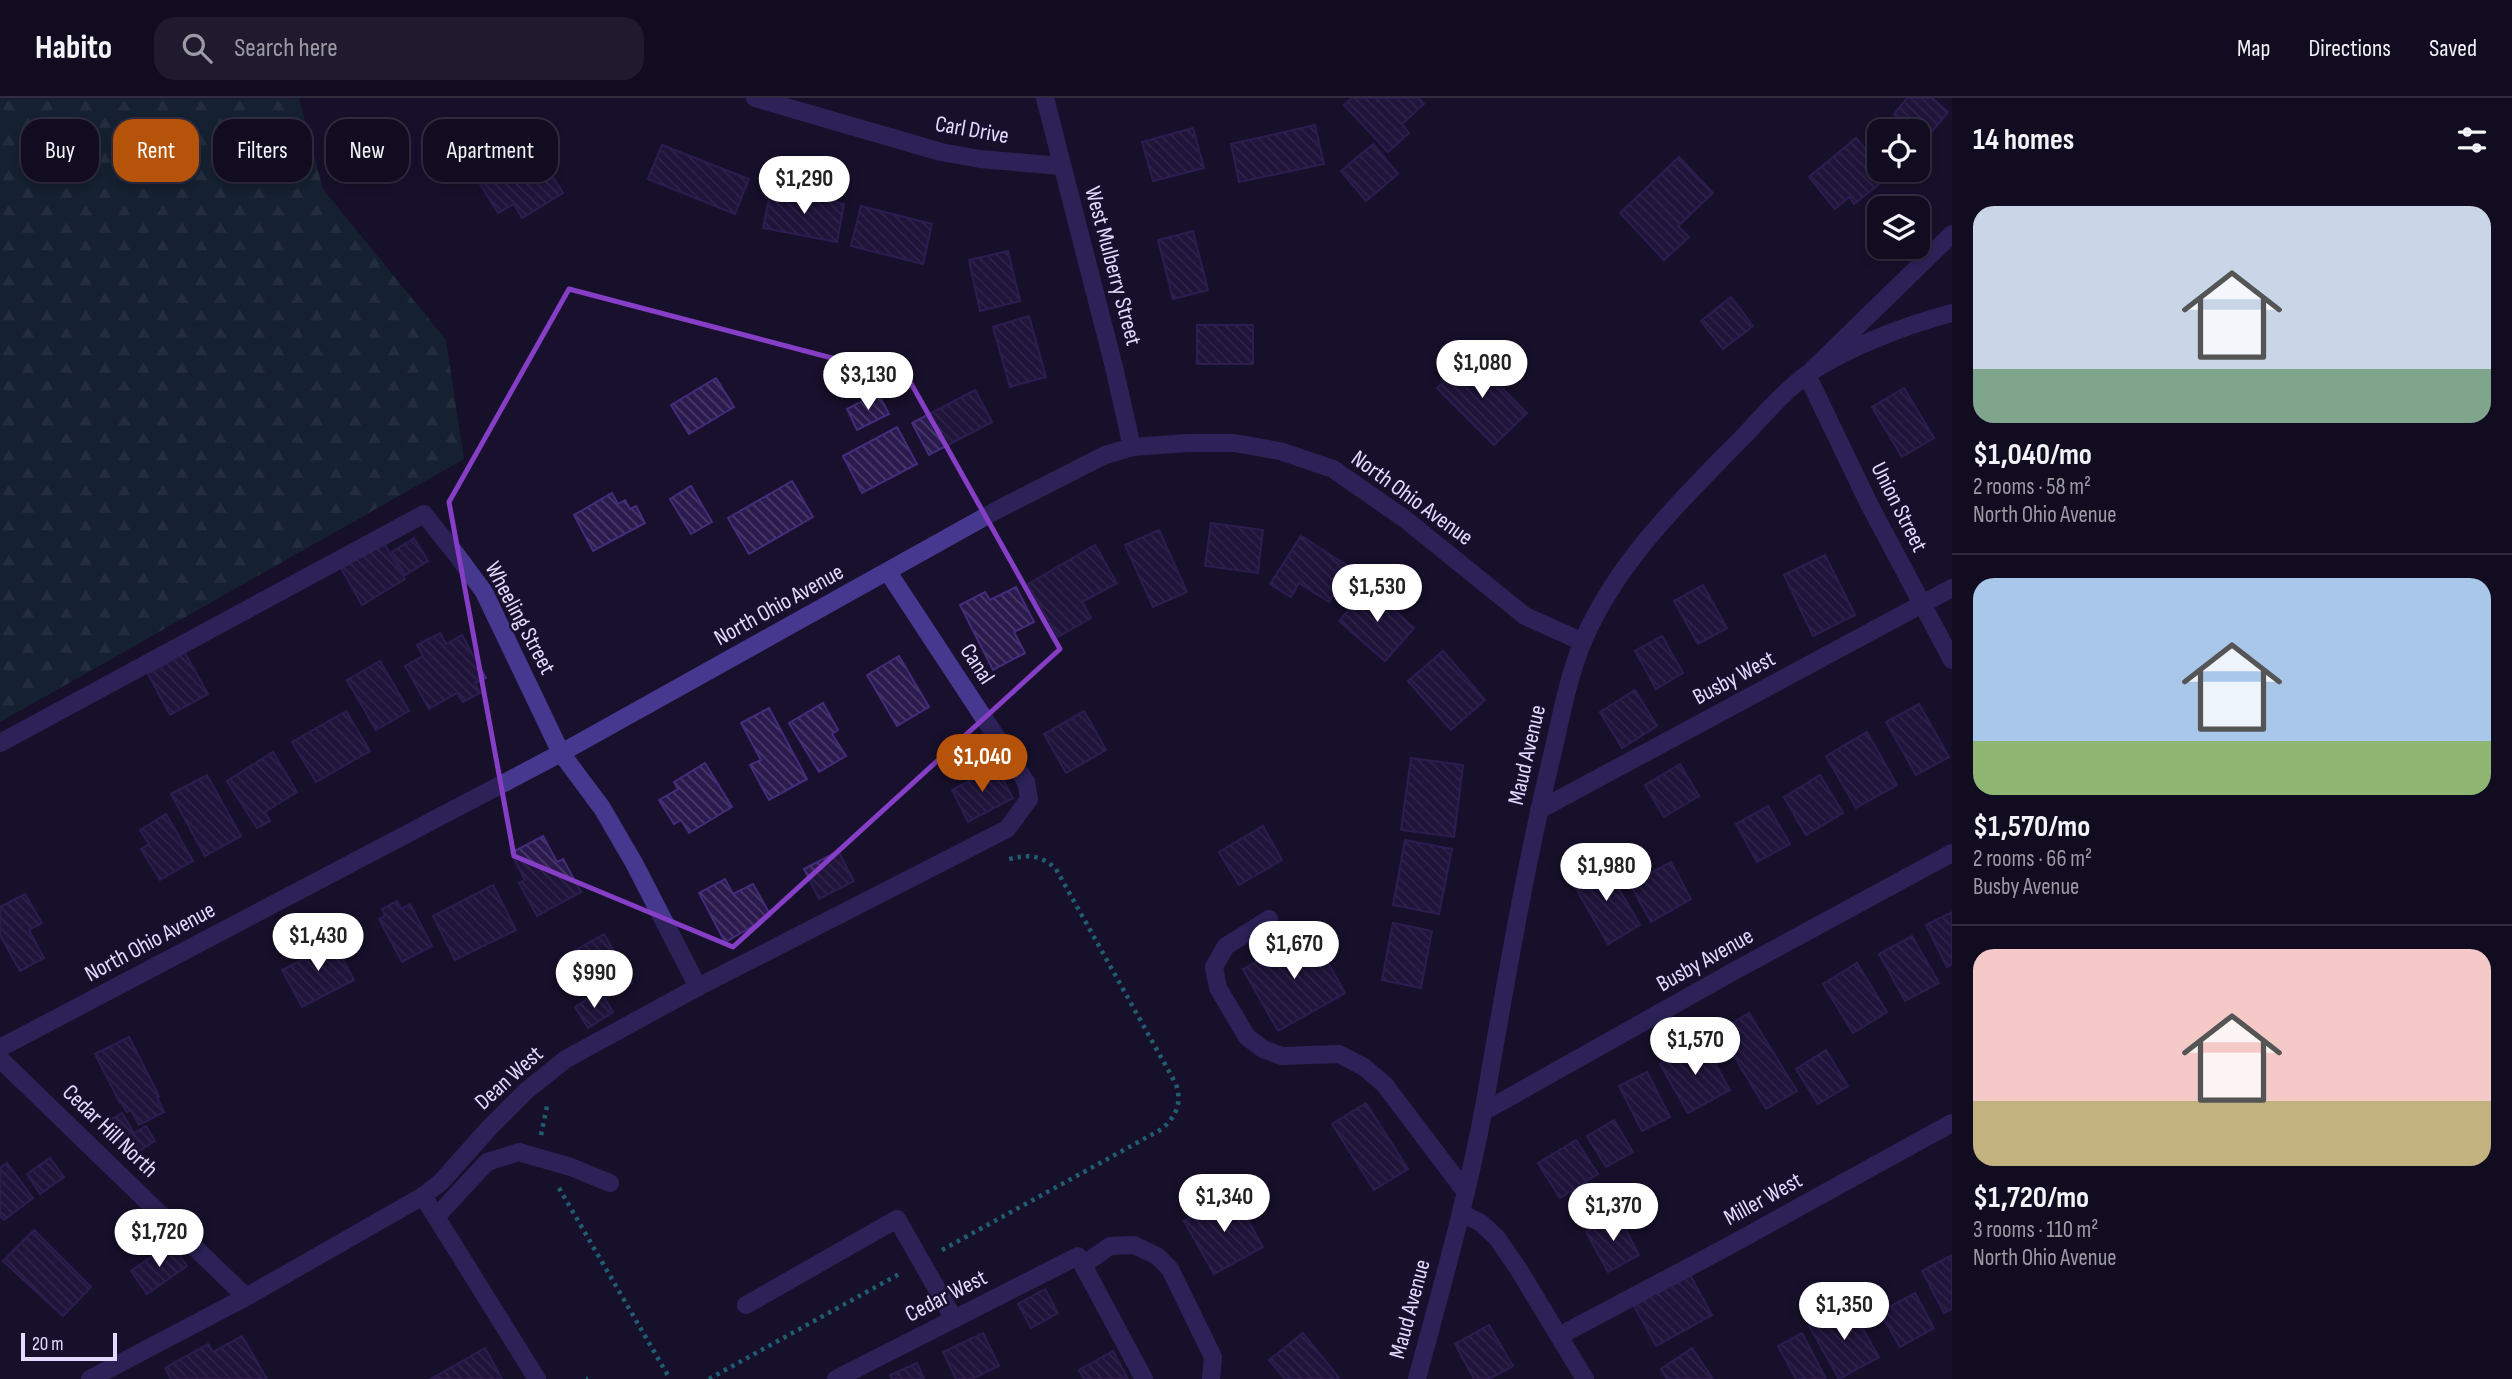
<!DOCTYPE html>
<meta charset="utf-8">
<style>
body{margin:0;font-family:"Sofia Sans Condensed",sans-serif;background:#1f1a2e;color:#f1f3f6;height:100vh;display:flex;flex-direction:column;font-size:26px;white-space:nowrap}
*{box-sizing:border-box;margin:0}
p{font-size:23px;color:#9c9ba5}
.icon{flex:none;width:38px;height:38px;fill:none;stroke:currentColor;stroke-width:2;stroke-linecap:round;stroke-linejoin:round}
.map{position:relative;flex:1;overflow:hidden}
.details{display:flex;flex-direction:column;background:#120c21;width:560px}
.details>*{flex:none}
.top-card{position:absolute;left:21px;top:21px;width:665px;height:63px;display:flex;gap:14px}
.fabs{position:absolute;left:1867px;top:21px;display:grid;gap:14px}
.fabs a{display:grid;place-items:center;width:63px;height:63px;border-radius:14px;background:#120c21;box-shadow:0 4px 10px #0003,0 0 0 2px #312c3f;font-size:35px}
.scale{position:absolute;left:21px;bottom:18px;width:96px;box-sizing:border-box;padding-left:7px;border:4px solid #e3dbff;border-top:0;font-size:19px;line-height:24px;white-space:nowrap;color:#e3dbff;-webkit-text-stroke:5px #18102c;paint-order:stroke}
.price{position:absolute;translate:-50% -60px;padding:0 16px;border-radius:24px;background:#fff;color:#222;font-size:23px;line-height:46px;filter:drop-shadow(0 2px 4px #0008)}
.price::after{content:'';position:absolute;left:50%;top:42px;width:21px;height:16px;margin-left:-10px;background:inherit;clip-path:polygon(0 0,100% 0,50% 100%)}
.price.active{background:#b45309;color:#fff}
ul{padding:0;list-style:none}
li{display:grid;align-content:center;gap:14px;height:371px;padding:0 21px}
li+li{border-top:2px solid #312c3f}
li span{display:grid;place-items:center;height:217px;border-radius:21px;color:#555}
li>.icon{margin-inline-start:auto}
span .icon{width:126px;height:126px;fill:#fffc;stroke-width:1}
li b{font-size:30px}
h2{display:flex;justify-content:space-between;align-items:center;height:84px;padding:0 21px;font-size:30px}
.tag{padding:0 24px;border-radius:21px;background:#120c21;box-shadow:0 4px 10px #0003,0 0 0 2px #312c3f;font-size:24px;line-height:63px}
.tag.active{background:#b45309;color:#fff}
header{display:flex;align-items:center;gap:42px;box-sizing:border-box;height:98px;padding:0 35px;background:#120c21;border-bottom:2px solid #312c3f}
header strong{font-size:33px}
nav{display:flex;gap:38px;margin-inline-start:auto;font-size:24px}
.search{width:490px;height:63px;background:#1f1a2e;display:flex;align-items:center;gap:18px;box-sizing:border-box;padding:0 24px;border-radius:21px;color:#9c9ba5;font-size:26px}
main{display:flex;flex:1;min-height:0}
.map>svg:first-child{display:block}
.forest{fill:url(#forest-firs)}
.building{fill:url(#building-back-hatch);stroke:#452b7c;stroke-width:2}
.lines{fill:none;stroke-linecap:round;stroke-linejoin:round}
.path{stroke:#29bcc5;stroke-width:4.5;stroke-dasharray:3.5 5;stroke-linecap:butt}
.minor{stroke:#45388e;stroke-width:18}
.marked{fill:none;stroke:#853ec5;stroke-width:5;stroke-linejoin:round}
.labels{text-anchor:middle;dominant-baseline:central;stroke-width:5;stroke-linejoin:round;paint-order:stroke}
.street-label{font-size:23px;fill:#e3dbff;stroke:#18102c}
</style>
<header>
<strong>Habito</strong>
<div class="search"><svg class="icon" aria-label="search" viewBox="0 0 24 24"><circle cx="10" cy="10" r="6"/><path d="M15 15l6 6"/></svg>Search here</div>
<nav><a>Map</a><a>Directions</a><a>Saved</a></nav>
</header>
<main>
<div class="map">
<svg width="1952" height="1281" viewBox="0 0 1952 1281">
<defs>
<pattern id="forest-firs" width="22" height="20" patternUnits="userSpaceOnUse" patternTransform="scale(1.75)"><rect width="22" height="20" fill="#123437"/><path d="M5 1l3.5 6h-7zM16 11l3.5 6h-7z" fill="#345155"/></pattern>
<pattern id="building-back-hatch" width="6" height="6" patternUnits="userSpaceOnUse" patternTransform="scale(1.75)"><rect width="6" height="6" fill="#2b1a4e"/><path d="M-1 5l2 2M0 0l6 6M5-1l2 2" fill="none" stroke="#4a3b69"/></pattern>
</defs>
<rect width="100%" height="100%" fill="#18102c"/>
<!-- forest -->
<path class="forest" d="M0 0H299L323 91 446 242 464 361 0 624Z"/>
<!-- building -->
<g class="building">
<path d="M1352 0H1419L1424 6 1402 26 1409 35 1388 54 1344 7Z"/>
<path d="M1907 0H1932L1948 14 1925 42 1918 36V33H1914L1894 16Z"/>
<path d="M1315 27 1324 66 1239 84 1231 46Z"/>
<path d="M1193 30 1204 70 1153 83 1142 44Z"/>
<path d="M518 37 537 68 543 64 563 95 522 120 514 106 498 115 469 68Z"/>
<path d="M1856 40 1880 69V72L1888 79 1854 106 1849 99 1835 111 1809 79Z"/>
<path d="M1373 46 1398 76 1366 103 1341 73Z"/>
<path d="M662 47 749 81 735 116 648 81Z"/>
<path d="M1679 59 1713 95 1678 128 1689 139 1664 162 1620 115Z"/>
<path d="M771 91 844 106 837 144 763 130Z"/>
<path d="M861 108 932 126 923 166 851 148Z"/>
<path d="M1193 133 1208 192 1173 201 1158 142Z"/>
<path d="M1008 153 1020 203 980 213 969 162Z"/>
<path d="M1731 199 1753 228 1723 251 1701 223Z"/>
<path d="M1029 218 1046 279 1010 289 993 229Z"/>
<rect x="1197" y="227" width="56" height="39"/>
<path d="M1470 258 1527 315 1494 347 1437 290Z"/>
<path d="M716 280 734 309 689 336 671 307Z"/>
<path d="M1904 290 1934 340 1902 359 1872 309Z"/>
<path d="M975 292 992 324 929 357 912 325Z"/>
<path d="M878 295 889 316 857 332 847 311Z"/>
<path d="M897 329 917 366 862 395 843 358Z"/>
<path d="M792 383 813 419 749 456 728 420Z"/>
<path d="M691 388 712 424 691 436 670 401Z"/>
<path d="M612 395 618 406 625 402 630 411 636 408 645 425 593 453 574 417Z"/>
<path d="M1211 425 1263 432 1258 475 1205 468Z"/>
<path d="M1159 432 1187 494 1153 509 1125 447Z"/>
<path d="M1301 438 1351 470 1329 504 1299 485 1291 499 1270 486Z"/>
<path d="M414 440 428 463 405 477 392 454Z"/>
<path d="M384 445 405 481 362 507 341 470Z"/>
<path d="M1095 447 1117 485 1082 504 1091 520 1058 539 1028 486Z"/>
<path d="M1825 457 1855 517 1813 538 1784 477Z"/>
<path d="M1703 487 1727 530 1698 546 1674 503Z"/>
<path d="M1016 489 1034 524 1014 534 1025 555 993 572 960 507 985 494 990 502Z"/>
<path d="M1369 489 1414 530 1385 563 1339 523Z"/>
<path d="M440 535 446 546 462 537 486 580 475 585 480 595 463 604 457 595 429 611 405 568 423 558 417 547Z"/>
<path d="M1662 538 1683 575 1656 591 1635 553Z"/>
<path d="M1443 553 1485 602 1451 632 1408 583Z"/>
<path d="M185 555 208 596 170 617 148 576Z"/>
<path d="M899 558 929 609 897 628 867 577Z"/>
<path d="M380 563 409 613 376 632 347 582Z"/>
<path d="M1635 592 1657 628 1622 650 1600 614Z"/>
<path d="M823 605 838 632 832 636 846 658 819 674 789 625Z"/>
<path d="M1919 606 1949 659 1916 677 1886 624Z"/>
<path d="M769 610 807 681 769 702 750 667 761 662 741 625Z"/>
<path d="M346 613 370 653 316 684 292 644Z"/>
<path d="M1084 613 1106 652 1066 675 1044 636Z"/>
<path d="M1867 634 1897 687 1856 710 1826 658Z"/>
<path d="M273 654 297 694 265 714 270 723 257 730 227 683Z"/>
<path d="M1411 660 1463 667 1454 739 1401 732Z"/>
<path d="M705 665 732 709 689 735 681 722 674 726 659 702 678 691 674 684Z"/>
<path d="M1680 666 1699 698 1664 719 1645 687Z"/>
<path d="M996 669 1013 700 968 724 952 692Z"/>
<path d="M207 677 241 738 205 758 171 696Z"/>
<path d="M1820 677 1843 715 1806 737 1784 699Z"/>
<path d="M1768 708 1790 746 1757 764 1736 726Z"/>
<path d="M166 716 193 763 160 782 141 751 149 746 140 732Z"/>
<path d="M1263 728 1282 762 1239 787 1219 754Z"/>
<path d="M543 738 557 764 563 761 581 794 537 818 519 785 525 782 511 755Z"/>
<path d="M1405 742 1452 751 1439 816 1393 807Z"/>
<path d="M838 753 854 783 819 801 804 771Z"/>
<path d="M1603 764 1640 827 1608 846 1571 782Z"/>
<path d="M1671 764 1691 801 1651 824 1630 786Z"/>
<path d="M725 781 733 796 753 786 771 818 725 844 699 795Z"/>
<path d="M493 787 516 832 455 862 433 818Z"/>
<path d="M25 796 42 825 29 832 44 860 20 873 0 837V809Z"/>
<path d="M397 803 401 811 410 806 432 848 402 864 379 821 385 818 382 811Z"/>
<path d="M1952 814V866L1947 869 1926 827Z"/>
<path d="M1393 825 1432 833 1421 890 1382 882Z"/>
<path d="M1310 832 1345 895 1278 933 1243 871Z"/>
<path d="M604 836 632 885 608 899 600 885 581 895 560 861Z"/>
<path d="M1912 838 1939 885 1905 903 1879 856Z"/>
<path d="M325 840 329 848 334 845 354 882 302 909 282 872 308 859 304 851Z"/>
<path d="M1857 865 1887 914 1853 935 1823 886Z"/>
<path d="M600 893 613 914 588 930 575 909Z"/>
<path d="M1749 915 1797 993 1766 1011 1719 933Z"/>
<path d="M129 939 159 998 157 999 164 1014 139 1027 131 1012 127 1014 121 1004 120 1005 95 956Z"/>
<path d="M1702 942 1730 992 1688 1015 1660 966Z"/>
<path d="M1826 952 1848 988 1818 1006 1796 971Z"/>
<path d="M1647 974 1670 1019 1642 1033 1619 988Z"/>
<path d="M1366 1005 1408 1071 1374 1092 1332 1026Z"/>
<path d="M122 1015 134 1035 146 1028 155 1043 129 1059 108 1023Z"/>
<path d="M1614 1022 1633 1054 1606 1069 1587 1038Z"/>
<path d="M1576 1042 1598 1076 1560 1100 1538 1065Z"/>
<path d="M50 1060 64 1079 40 1096 27 1076Z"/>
<path d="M7 1065 33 1100 4 1122 0 1118V1070Z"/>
<path d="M1233 1096 1263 1149 1214 1176 1184 1123Z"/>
<path d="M1618 1117 1639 1157 1608 1174 1586 1134Z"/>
<path d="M34 1132 91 1189 63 1218 3 1163Z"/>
<path d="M171 1145 187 1168 147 1196 131 1173Z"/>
<path d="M1952 1157V1211L1944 1215 1922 1173Z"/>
<path d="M1689 1175 1712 1217 1656 1248 1633 1206Z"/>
<path d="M1045 1191 1058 1215 1031 1230 1018 1206Z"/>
<path d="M1915 1195 1934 1230 1900 1249 1880 1214Z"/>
<path d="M1848 1206 1879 1259 1839 1281 1809 1228Z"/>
<path d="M1489 1227 1513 1268 1489 1281H1474L1455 1246Z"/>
<path d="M983 1235 999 1268 972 1281H956L943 1254Z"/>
<path d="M1303 1235 1339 1280 1338 1281H1285L1269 1262Z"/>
<path d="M1802 1235 1826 1281H1796L1778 1248Z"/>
<path d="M242 1238 267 1281H171L165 1270 208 1246 213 1254Z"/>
<path d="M485 1250 502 1281H431Z"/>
<path d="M1692 1250 1713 1281H1667L1661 1271Z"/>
<path d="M1113 1253 1128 1281H1084L1079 1272Z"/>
<path d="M917 1265 924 1281H892L890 1277Z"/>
</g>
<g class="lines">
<!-- path -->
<g class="path">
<path d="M541 1037 547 1008"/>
<path d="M559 1090 670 1281"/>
<path d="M942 1152 1162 1031C1177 1017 1182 1005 1176 986L1056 771C1040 756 1026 756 1006 762"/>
<path d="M586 1281H588"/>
<path d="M709 1281 901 1175"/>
</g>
<!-- minor -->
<g class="minor">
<path d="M755 0 941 54 980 61 1061 68"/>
<path d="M1045 0 1114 269 1132 349"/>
<path d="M1952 136 1807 277 1869 406 1952 562"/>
<path d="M0 645 424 416 456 456 484 494 561 655 602 710 634 765 698 889"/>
<path d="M1539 712 1952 490"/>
<path d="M1269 821 1226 848 1214 869 1218 890 1247 939 1263 951 1282 958 1339 956 1364 969 1385 987 1465 1093"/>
<path d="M0 950 561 655 999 411 1105 357 1132 349 1188 345H1234L1280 353 1333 371 1405 421 1525 518 1583 544"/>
<path d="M0 961 246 1199"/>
<path d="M1483 1014 1736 872 1952 755"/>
<path d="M423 1098 537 1281"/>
<path d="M1461 1115 1481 1125 1497 1140 1519 1172 1585 1281"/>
<path d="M436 1119 487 1064 519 1054 571 1069 610 1085"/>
<path d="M1083 1167 1110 1148 1134 1147 1157 1158 1170 1171 1213 1259 1211 1281"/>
<path d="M746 1207 897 1121 954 1221"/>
<path d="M1559 1238 1725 1150 1952 1025"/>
<path d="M90 1281 246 1199 423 1098 441 1084 490 1029 526 993 566 961 698 889 1007 731 1029 701 1026 684 888 474"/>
<path d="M836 1281 1078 1158 1144 1281"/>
<path d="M1417 1281C1441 1191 1467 1101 1484 1009 1504 894 1523 780 1550 666 1560 625 1567 582 1583 543 1617 464 1679 404 1738 344 1759 323 1778 299 1801 281 1839 252 1906 227 1952 215"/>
</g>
</g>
<!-- marked area -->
<path d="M0 0H1952V1281H0ZM569 191 908 280 1060 551 733 849 514 758 449 404Z" fill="#18102c" fill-opacity=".55" fill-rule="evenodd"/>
<path class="marked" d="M569 191 908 280 1060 551 733 849 514 758 449 404Z"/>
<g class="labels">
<!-- street labels -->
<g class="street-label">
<text transform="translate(972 32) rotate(10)">Carl Drive</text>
<text transform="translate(1113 168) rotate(75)">West Mulberry Street</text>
<text transform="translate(1412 400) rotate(36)">North Ohio Avenue</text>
<text transform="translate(1899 409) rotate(63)">Union Street</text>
<text transform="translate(779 507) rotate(-29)">North Ohio Avenue</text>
<text transform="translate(520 520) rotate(62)">Wheeling Street</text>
<text transform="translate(977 566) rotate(57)">Canal</text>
<text transform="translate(1734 580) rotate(-28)">Busby West</text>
<text transform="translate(1527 657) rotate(-77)">Maud Avenue</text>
<text transform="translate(150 844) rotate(-28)">North Ohio Avenue</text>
<text transform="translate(1705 862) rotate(-29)">Busby Avenue</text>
<text transform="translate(509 980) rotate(-42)">Dean West</text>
<text transform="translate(110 1033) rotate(44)">Cedar Hill North</text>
<text transform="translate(1763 1101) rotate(-29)">Miller West</text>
<text transform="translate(946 1198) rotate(-27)">Cedar West</text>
<text transform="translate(1410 1211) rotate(-75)">Maud Avenue</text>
</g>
</g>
</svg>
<div class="fabs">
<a><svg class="icon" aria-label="locate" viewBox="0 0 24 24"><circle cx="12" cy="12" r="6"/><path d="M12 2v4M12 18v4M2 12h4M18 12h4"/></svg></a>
<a><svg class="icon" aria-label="layers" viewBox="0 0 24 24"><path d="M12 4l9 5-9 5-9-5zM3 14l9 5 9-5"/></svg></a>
</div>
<div class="scale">20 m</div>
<b class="price" style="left:804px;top:118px">$1,290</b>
<b class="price" style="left:1482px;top:302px">$1,080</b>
<b class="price" style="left:868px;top:314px">$3,130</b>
<b class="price" style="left:1377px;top:526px">$1,530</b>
<b class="price active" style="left:982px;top:696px">$1,040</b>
<b class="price" style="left:1606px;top:805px">$1,980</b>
<b class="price" style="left:318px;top:875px">$1,430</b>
<b class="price" style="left:1294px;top:883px">$1,670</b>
<b class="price" style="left:594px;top:912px">$990</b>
<b class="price" style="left:1695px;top:979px">$1,570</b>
<b class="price" style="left:1224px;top:1136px">$1,340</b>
<b class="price" style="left:1613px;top:1145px">$1,370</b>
<b class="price" style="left:159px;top:1171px">$1,720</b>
<b class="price" style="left:1844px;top:1244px">$1,350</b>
<div class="top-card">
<a class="tag">Buy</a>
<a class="tag active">Rent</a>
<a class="tag">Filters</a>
<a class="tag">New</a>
<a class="tag">Apartment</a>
</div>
</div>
<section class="details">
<h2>14 homes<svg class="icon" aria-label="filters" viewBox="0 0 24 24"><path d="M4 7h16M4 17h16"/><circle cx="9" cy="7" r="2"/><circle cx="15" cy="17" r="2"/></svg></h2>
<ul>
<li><span style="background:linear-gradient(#c9d6e8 75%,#7fa58c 0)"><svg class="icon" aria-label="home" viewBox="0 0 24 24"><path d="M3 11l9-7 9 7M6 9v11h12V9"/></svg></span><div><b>$1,040/mo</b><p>2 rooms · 58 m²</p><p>North Ohio Avenue</p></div></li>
<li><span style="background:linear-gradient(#a9c7e8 75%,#8fb573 0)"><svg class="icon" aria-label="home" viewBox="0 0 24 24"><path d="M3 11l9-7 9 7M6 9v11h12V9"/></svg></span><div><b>$1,570/mo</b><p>2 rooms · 66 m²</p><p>Busby Avenue</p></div></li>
<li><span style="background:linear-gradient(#f6c9c9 70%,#c2b280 0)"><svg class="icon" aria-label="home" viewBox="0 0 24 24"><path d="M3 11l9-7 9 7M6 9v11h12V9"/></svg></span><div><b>$1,720/mo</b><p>3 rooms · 110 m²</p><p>North Ohio Avenue</p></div></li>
</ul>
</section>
</main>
